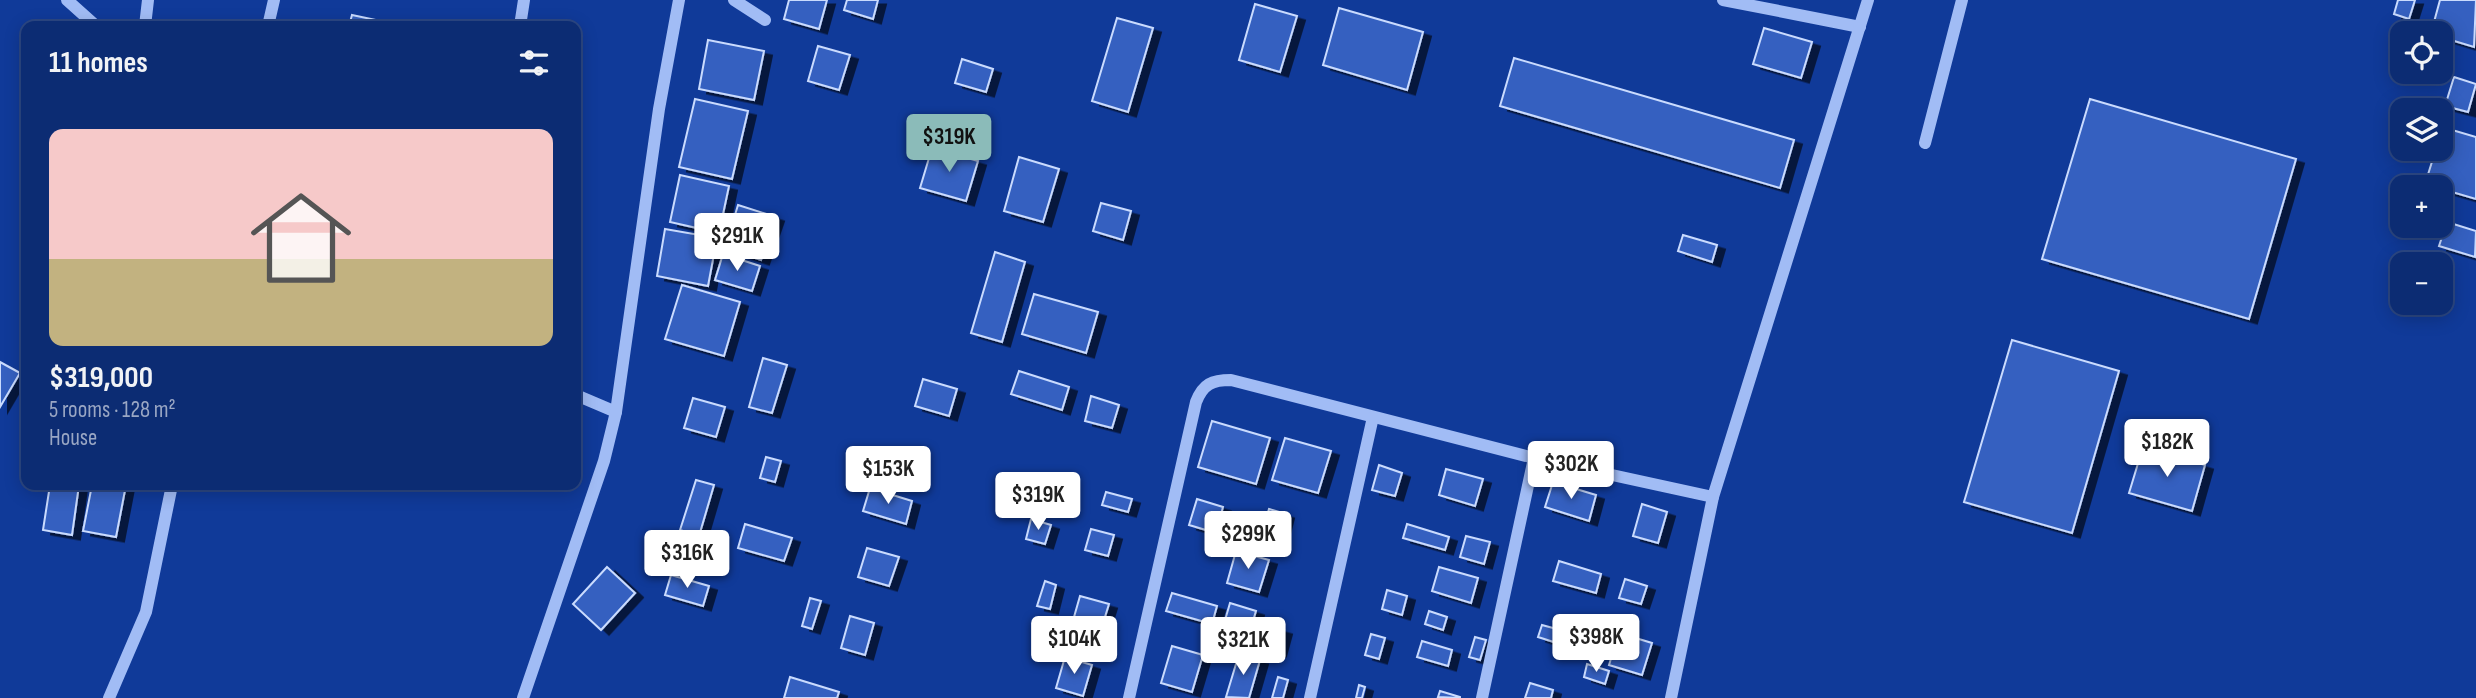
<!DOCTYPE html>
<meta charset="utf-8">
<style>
body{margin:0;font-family:"Sofia Sans Condensed",sans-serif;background:#153478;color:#f1f3f6;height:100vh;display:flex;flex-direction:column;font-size:26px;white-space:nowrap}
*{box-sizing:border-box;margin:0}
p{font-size:23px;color:#9aa7c4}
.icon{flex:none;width:38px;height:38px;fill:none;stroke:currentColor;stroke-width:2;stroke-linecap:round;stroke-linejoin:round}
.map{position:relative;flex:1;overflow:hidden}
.side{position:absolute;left:21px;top:21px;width:560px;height:469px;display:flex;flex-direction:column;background:#0c2c73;border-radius:14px;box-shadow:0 4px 18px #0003,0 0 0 2px #2c4885}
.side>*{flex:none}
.tools{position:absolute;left:2390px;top:21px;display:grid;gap:14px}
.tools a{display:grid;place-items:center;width:63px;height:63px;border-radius:14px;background:#0c2c73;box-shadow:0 4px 18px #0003,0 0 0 2px #2c4885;font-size:35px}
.price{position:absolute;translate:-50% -60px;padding:0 16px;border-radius:7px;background:#fff;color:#222;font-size:23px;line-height:46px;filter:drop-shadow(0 2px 4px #0008)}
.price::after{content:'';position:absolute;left:50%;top:42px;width:21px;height:16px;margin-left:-10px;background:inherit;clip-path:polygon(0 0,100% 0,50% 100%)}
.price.active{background:#8bbbb9;color:#111}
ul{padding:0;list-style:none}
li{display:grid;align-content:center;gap:14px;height:371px;padding:0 28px}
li+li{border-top:2px solid #2c4885}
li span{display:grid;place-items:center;height:217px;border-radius:14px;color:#555}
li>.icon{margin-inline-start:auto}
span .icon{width:126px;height:126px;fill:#fffc;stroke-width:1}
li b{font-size:30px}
h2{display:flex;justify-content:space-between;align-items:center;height:84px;padding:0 28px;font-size:30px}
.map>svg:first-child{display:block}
.building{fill:#3461c0;stroke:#cadbfe;stroke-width:2;filter:url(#shadow)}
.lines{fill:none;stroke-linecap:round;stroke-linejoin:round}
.minor{stroke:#a1bcf5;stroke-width:12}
</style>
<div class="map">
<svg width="2476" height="698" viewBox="0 0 2476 698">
<defs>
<filter id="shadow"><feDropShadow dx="8" dy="4.5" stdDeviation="0" flood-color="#0009"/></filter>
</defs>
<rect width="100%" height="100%" fill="#103a99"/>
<!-- building -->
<g class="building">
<path d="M789 0H827L819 29 784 19Z"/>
<path d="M847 0H878L873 19 844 10Z"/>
<path d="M2398 0H2415L2409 19 2394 14Z"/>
<path d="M2440 0H2476L2474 47 2441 37V33H2431Z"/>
<path d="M1255 4 1297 16 1280 72 1239 60Z"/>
<path d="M1339 8 1423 32 1407 90 1323 65Z"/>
<path d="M352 15 400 25 399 26H349Z"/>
<path d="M1117 18 1153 28 1128 112 1092 101Z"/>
<path d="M1764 28 1812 42 1801 78 1753 64Z"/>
<path d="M708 40 764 51 754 100 699 89Z"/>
<path d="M818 46 850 55 839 90 808 81Z"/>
<path d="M1514 58 1794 140 1780 188 1500 106Z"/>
<path d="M962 59 993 69 986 92 955 83Z"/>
<path d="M2454 77 2476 84 2468 112 2445 106Z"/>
<path d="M695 99 748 111 732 179 679 167Z"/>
<path d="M2090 99 2296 159 2249 319 2042 259Z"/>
<path d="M2442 127 2476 137V199L2425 184 2436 149H2441Z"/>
<path d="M932 148 978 161 966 201 920 188Z"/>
<path d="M1019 157 1059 169 1043 222 1004 211Z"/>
<path d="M680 175 729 186 719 233 670 222Z"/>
<path d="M1101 203 1131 211 1123 240 1093 231Z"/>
<path d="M738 205 776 217 761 260 725 248Z"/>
<path d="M2447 222 2476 231 2475 257 2439 246Z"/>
<path d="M665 229 717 238 708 286 657 276Z"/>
<path d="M1683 235 1717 245 1712 262 1678 251Z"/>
<path d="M995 252 1025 262 1002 342 971 333Z"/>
<path d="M723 254 760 266 752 291 715 280Z"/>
<path d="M682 285 740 302 724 356 665 339Z"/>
<path d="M1034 294 1098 312 1086 353 1022 334Z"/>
<path d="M2012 340 2119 371 2072 533 1964 502Z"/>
<path d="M763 358 787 365 772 413 749 407Z"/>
<path d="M0 362 20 373 0 407Z"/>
<path d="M1019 371 1069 387 1062 410 1011 394Z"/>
<path d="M923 379 957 389 949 416 915 406Z"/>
<path d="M1091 396 1119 405 1112 428 1085 421Z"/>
<path d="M693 398 725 407 716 437 684 428Z"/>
<path d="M1212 421 1270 438 1256 484 1198 467Z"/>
<path d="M1285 438 1331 451 1318 493 1272 480Z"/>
<path d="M2143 447 2205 465 2192 511 2129 493Z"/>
<path d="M766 457 781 461 775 482 760 478Z"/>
<path d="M1379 465 1402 473 1395 496 1372 490Z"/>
<path d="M1446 469 1483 479 1475 506 1439 495Z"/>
<path d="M696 480 714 485 699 536 680 530Z"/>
<path d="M1553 482 1596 495 1589 521 1545 507Z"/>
<path d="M50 485H79L72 535 43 530Z"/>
<path d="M92 485H126L116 537 83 531Z"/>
<path d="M870 488 912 501 906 524 863 511Z"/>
<path d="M1106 492 1132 499 1128 512 1102 505Z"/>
<path d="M1197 499 1223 507 1216 533 1189 525Z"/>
<path d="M1642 504 1667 512 1658 543 1633 536Z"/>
<path d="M1269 509 1286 514 1280 537 1262 532Z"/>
<path d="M1031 519 1051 525 1045 544 1026 539Z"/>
<path d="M745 524 792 538 784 561 738 548Z"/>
<path d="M1407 524 1449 537 1445 550 1403 538Z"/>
<path d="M1091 529 1114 535 1108 556 1085 550Z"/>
<path d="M1466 536 1490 542 1484 564 1460 557Z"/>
<path d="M867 548 899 557 889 586 858 577Z"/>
<path d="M1236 551 1269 560 1259 592 1227 583Z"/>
<path d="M1559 561 1601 574 1596 593 1553 581Z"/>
<path d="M607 567 635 593 601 630 573 604Z"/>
<path d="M1439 567 1478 578 1471 603 1432 591Z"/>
<path d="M671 575 709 586 703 606 665 595Z"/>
<path d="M1625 579 1647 586 1641 604 1619 598Z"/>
<path d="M1045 581 1056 585 1050 609 1037 606Z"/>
<path d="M1387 590 1407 596 1402 615 1382 609Z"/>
<path d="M1172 593 1217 606 1212 624 1166 611Z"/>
<path d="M1080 596 1109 604 1100 633 1072 624Z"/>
<path d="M810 598 821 601 812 629 802 626Z"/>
<path d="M1230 603 1256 611 1247 641 1221 634Z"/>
<path d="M1429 611 1447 617 1443 630 1425 624Z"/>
<path d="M850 616 874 623 865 655 841 648Z"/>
<path d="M1266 625 1284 630 1278 652 1259 646Z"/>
<path d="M1542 625 1564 631 1560 644 1538 637Z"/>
<path d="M1619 633 1652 643 1642 675 1609 665Z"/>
<path d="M1371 634 1385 638 1379 659 1365 655Z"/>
<path d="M1475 637 1486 640 1480 660 1469 657Z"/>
<path d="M1422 641 1452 650 1448 666 1417 657Z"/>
<path d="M1172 646 1203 655 1192 692 1161 683Z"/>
<path d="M1239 654 1260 660 1249 698 1226 697Z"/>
<path d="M1065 657 1092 665 1083 696 1056 688Z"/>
<path d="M1587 664 1609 671 1605 684 1584 677Z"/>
<path d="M790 677 839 692 837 698H784Z"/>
<path d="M1278 677 1288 680 1283 698H1272Z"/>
<path d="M1530 683 1553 690 1551 698H1525Z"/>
<path d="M1359 685 1365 687 1362 698H1356Z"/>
<path d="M1440 691 1460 697V698L1438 697Z"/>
</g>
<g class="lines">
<!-- minor -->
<g class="minor">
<path d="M67 0 96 26"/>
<path d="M734 0 765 20"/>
<path d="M1723 0 1860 27"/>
<path d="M145 26 148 0"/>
<path d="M268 26 274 0"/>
<path d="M520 26 524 0"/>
<path d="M1925 143 1962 0"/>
<path d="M576 395 616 412"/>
<path d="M109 698 146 612 172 485"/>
<path d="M523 698 604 461 616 412 659 109 679 0"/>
<path d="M1129 698 1196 402C1203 384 1212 380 1231 380L1534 458 1713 497"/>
<path d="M1310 698 1373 417"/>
<path d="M1482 698 1534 458"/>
<path d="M1671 698 1713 497 1868 0"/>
</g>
</g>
</svg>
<div class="tools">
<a><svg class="icon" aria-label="locate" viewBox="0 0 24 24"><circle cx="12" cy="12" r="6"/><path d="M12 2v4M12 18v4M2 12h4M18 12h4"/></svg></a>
<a><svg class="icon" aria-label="layers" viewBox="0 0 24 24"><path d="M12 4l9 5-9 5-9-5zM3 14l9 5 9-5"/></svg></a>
<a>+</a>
<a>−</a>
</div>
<b class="price active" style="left:949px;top:174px">$319K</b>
<b class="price" style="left:737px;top:273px">$291K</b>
<b class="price" style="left:2167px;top:479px">$182K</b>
<b class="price" style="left:1571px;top:501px">$302K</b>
<b class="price" style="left:888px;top:506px">$153K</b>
<b class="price" style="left:1038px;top:532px">$319K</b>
<b class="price" style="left:1248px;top:571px">$299K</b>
<b class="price" style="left:687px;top:590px">$316K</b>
<b class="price" style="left:1596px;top:674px">$398K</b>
<b class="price" style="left:1074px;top:676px">$104K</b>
<b class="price" style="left:1243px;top:677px">$321K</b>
<section class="side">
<h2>11 homes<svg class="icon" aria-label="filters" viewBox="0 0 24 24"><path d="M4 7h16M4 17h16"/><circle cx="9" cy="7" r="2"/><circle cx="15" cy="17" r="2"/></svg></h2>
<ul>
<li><span style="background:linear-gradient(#f6c9c9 60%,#c2b280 0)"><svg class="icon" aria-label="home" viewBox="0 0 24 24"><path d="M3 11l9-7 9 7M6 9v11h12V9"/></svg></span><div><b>$319,000</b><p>5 rooms · 128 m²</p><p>House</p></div></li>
</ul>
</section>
</div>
